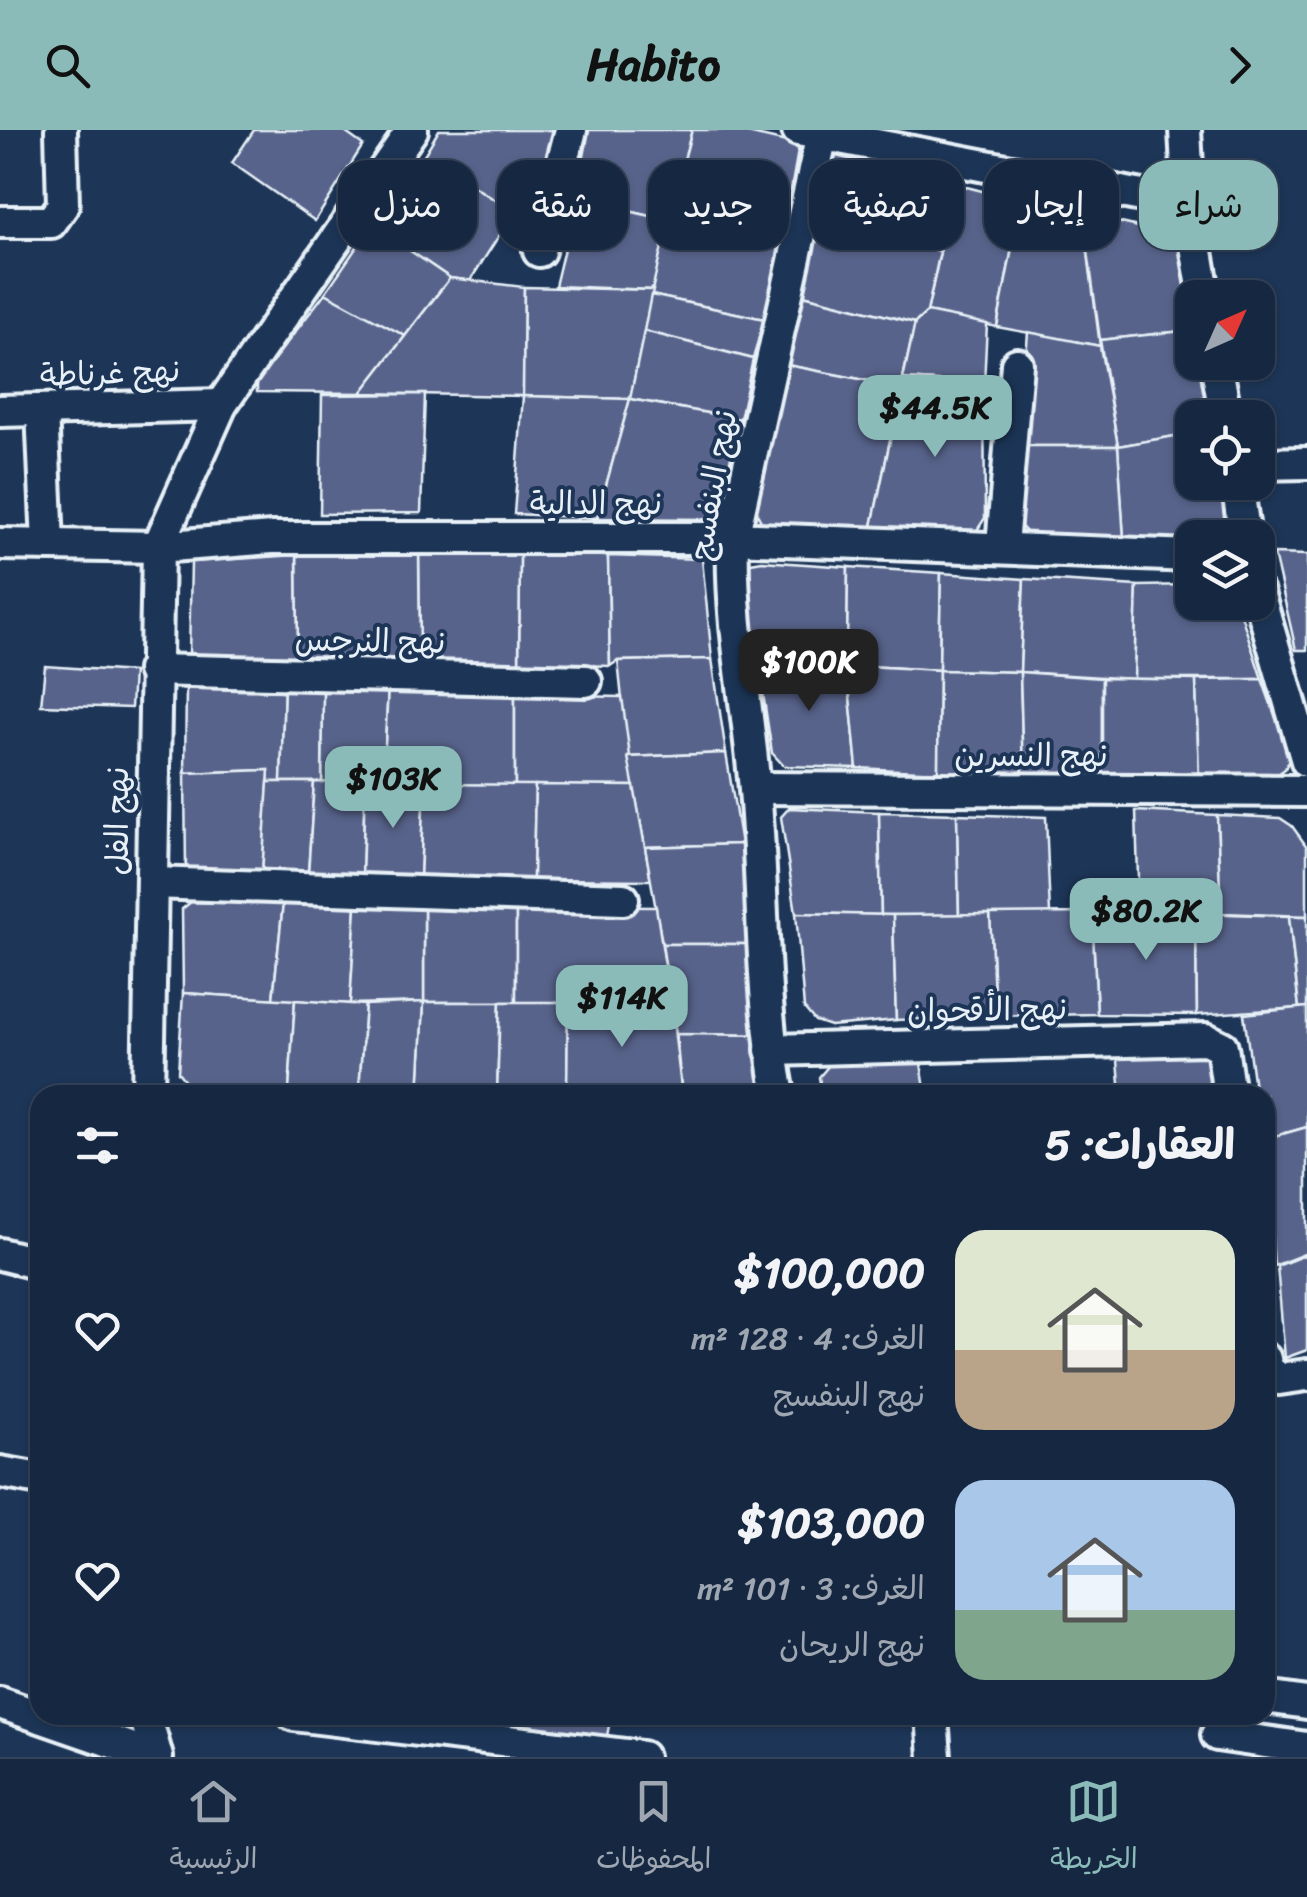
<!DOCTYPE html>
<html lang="ar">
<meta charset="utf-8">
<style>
body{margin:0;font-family:Sriracha,"Playpen Sans Arabic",sans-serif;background:#1f3048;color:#f1f3f6;direction:rtl;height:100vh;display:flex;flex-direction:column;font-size:38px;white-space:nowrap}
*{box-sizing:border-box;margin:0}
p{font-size:32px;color:#9ea6b1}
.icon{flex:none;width:55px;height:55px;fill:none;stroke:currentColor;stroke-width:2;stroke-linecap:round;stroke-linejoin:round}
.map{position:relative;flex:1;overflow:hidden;direction:ltr}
.side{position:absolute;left:30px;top:955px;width:1245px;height:640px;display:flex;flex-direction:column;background:#162841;border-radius:30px;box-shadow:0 2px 8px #0004,0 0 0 2px #35445a;direction:rtl}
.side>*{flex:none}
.hud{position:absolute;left:30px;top:30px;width:1248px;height:90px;direction:rtl;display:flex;gap:20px}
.needle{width:65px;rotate:45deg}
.controls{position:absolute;left:1175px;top:150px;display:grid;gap:20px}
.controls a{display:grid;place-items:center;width:100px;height:100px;border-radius:20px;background:#162841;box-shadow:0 2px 8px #0004,0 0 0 2px #35445a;font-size:50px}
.price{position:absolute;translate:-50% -85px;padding:0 22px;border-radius:20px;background:#8bbbb9;color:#111;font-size:32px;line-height:65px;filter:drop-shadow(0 2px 5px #0008)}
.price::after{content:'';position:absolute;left:50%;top:60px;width:30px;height:22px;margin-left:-15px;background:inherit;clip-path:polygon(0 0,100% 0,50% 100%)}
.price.selected{background:#222;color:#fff}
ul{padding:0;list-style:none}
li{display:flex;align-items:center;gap:30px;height:250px;padding:0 40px}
li span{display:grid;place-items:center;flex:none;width:280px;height:200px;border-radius:30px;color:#555}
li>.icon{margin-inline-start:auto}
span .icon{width:120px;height:120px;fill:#fffc;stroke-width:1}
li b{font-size:42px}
h2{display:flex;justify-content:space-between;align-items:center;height:120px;padding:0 40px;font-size:42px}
.tag{padding:0 35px;border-radius:30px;background:#162841;box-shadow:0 2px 8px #0004,0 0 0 2px #35445a;font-size:35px;line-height:90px}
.tag.selected{background:#8bbbb9;color:#111}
header{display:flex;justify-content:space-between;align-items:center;height:130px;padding:0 40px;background:#8bbbb9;color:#111;font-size:45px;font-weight:700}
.menu{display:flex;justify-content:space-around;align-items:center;height:140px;border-top:2px solid #35445a;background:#162841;font-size:28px;color:#9ea6b1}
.menu a{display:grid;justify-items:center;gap:5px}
.menu .selected{color:#8bbbb9}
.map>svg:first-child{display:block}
.building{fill:#58648b;stroke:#e8f1f8;stroke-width:2.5}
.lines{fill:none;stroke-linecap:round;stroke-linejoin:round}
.minor-casing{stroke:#e8f1f8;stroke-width:38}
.minor{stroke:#1d3557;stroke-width:30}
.labels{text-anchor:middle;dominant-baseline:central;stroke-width:8;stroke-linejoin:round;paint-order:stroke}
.street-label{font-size:32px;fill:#e8f1f8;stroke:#1d3557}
</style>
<header><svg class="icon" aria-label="forward" viewBox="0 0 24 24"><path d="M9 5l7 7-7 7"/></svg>Habito<svg class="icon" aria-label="search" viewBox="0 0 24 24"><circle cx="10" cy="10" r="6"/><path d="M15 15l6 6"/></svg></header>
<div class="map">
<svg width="1307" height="1627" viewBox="0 0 1307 1627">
<rect width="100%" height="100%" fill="#1d3557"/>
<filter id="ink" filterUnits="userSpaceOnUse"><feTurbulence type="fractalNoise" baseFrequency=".01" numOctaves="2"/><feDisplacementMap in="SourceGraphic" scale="20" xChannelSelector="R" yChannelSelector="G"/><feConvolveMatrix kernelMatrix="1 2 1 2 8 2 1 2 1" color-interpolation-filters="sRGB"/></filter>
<g filter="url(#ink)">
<!-- building -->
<g class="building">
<path d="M254 0H342L363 15 315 91 232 33Z"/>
<path d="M439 0H554L536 77 514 82 424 25Z"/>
<path d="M589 0H692L668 90 576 69Z"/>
<path d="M692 0H735L799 15 781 117 668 90Z"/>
<path d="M424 25 514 82 470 151 450 148 372 95Z"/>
<path d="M836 26 955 54 940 121 818 93Z"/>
<path d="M955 54 1021 71 997 197 927 182Z"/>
<path d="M576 69 668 90 653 160 555 156Z"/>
<path d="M1021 71 1083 84 1100 216 997 197Z"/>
<path d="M1083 84 1181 107 1192 200 1100 210Z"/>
<path d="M668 90 781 117 764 189 651 165Z"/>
<path d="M818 93 940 121 927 182 915 193 803 165Z"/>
<path d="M372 95 450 148 405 206 325 163Z"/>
<path d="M450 148 524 157 523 266 361 263Z"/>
<path d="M524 157 653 160 630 269 523 266Z"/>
<path d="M325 163 405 206 361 263 257 262V252Z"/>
<path d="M651 165 764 189 753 229 644 201Z"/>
<path d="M803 165 915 193 901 257 787 235Z"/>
<path d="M927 182 987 194 984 254 903 249 915 193Z"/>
<path d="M1192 200V232H1201L1210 288H1192V303L1118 316 1100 210Z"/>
<path d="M644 201 753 229 740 289 630 269Z"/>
<path d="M1028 202 1100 216 1118 316H1019Z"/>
<path d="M787 235 901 257 871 401 763 395 754 378Z"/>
<path d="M903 249 984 254 985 388 976 402 871 401Z"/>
<path d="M425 264 421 383 320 384 322 265Z"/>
<path d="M523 266 630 269 597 388 514 384Z"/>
<path d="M630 269 740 289 718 381 705 389 597 388Z"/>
<path d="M1192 303V352H1221L1227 396 1222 408H1192V414L1124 410 1118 316Z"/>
<path d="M1019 316H1118L1124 410 1027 403 1019 394Z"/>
<path d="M520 423 608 426 610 536 519 533Z"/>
<path d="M520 423 519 533 420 532 419 424Z"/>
<path d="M419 424 420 532 298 530 297 425Z"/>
<path d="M1274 424 1307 425V520H1296Z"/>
<path d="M297 425 298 530 189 526 191 432Z"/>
<path d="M608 426 702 429 712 529 618 531 610 536Z"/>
<path d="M762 431 848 437 847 535 758 530 742 444 751 433Z"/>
<path d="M848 437 941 443 939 540 847 535Z"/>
<path d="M941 443 1024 449 1020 542 939 540Z"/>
<path d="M1024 449 1137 456 1134 549 1020 542Z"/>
<path d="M1192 455V472H1237L1262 549H1134L1137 456Z"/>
<path d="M712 529 726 623 628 627 618 531Z"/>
<path d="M758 530 847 535 857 638 784 636 772 623Z"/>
<path d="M847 535 939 540 938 642 857 638Z"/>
<path d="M45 536 133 542 131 578 41 575Z"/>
<path d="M939 540 1020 542 1023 644 938 642Z"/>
<path d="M1020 542 1102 548V646L1023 644Z"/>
<path d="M1102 548 1196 550 1199 646H1102Z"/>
<path d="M1262 549 1290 627 1285 639 1275 646H1199L1196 550Z"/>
<path d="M186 556 284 558 281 652H268L269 640 185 643Z"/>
<path d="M323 557H388L383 654 322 652Z"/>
<path d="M323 557 322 652H281L284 558Z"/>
<path d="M388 557 515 565V656L383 654Z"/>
<path d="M515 565 622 567 634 656H515Z"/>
<path d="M726 623 741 714 645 717 628 627Z"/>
<path d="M269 640 262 744 186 742 185 643Z"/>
<path d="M268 652H314L308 744H262Z"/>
<path d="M314 652 365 654 362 748 308 744Z"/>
<path d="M365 654H424L420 750 362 748Z"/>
<path d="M424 654 535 655 533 749 420 750Z"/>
<path d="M535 655 634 656 651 750 533 749Z"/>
<path d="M789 678 879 682 881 785 796 783 781 687Z"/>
<path d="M1136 681 1217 685 1221 783H1139Z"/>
<path d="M879 682 957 684 959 785H881Z"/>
<path d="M957 684 1046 687 1050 784 959 785Z"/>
<path d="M1217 685 1280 688 1292 696 1307 717V786L1221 783Z"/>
<path d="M741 714 752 814H662L645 717Z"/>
<path d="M191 772 283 773 273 869 183 863 182 779Z"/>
<path d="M283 773 356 777 350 874 273 869Z"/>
<rect x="424" y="776" width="92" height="96"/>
<path d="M424 776V872L350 874 356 777Z"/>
<path d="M516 776 656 777 671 874 516 872Z"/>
<path d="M796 783 893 785 896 890 830 896 815 891 804 878Z"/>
<path d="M1092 783H1196L1197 885 1097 884Z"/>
<path d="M1092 783 1097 884 995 886 990 784Z"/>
<path d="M1196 783 1289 786 1299 878 1197 885Z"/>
<path d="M990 784 995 886 896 890 893 785Z"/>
<path d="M1289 786H1307V877L1299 878Z"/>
<path d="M662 814H752L766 905 676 904Z"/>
<path d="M183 863 295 870 289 961 194 962 178 942Z"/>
<path d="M295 870 365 875 359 962 289 961Z"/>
<path d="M424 872H500L497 965 419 964Z"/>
<path d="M424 872 419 964 359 962 365 875Z"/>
<path d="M500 872H568L567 965H497Z"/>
<path d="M568 872 671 874 682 965H567Z"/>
<path d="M1307 877V997L1265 1009V965H1255L1244 884Z"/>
<path d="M676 904 766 905 774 965H682Z"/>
<path d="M1203 916 1218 931 1220 965H1121L1117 919Z"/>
<path d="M920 927 926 965H822L819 947 831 933Z"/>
<path d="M1307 997V1123L1274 1136 1265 1009Z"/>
<path d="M1307 1124V1220L1285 1228 1277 1136Z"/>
<path d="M486 1585H611L607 1606 485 1590Z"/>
</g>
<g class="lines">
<!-- minor casing -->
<g class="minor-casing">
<g id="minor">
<path d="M798 0 1189 75"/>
<path d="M1185 0 1189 75 1205 168"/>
<path d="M0 92H51L63 75 61 0"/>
<path d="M539 121 571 0"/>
<path d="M1216 232 1226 288"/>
<path d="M42 280 48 415"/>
<path d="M0 281 221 275"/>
<path d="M1258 334 1307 333"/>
<path d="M1237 352 1245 408"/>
<path d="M0 414 158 417 272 408H733L1192 426"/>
<path d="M1002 416 1017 234"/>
<path d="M1258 463 1307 631"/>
<path d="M153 540 586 551"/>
<path d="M755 658 1307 661"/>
<path d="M152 753 623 769"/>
<path d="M771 920 1206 909 1222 917 1229 965"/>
<path d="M148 965 158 417 221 275 412 0"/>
<path d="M779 965C760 865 764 761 755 660 748 575 730 493 733 408L823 0"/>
<path d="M0 1124 40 1134"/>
<path d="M1265 1229 1267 1239 1279 1249 1307 1245"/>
<path d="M0 1342 40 1349"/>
<path d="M1265 1567 1307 1573"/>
<path d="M0 1573 156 1627"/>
<path d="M145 1585 157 1627"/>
<path d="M294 1585 642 1627"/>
<path d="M932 1585 935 1627"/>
<path d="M1217 1605 1307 1618"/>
</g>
</g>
<!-- minor -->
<use href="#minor" class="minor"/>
</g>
</g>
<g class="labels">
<!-- street labels -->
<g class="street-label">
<text transform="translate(110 243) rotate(-2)">نهج غرناطة</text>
<text transform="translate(713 355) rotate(-80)">نهج البنفسج</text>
<text x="596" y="373">نهج الدالية</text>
<text transform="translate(370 511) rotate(1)">نهج النرجس</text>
<text x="1031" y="625">نهج النسرين</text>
<text transform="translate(117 691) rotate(-90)">نهج الفل</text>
<text transform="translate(987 880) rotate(-1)">نهج الأقحوان</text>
</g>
</g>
</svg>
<div class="controls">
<a><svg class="needle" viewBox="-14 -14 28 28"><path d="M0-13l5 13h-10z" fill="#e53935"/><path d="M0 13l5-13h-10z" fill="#9ea6b1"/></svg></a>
<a><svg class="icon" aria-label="locate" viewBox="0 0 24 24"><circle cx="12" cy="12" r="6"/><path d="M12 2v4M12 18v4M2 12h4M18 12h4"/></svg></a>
<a><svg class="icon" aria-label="layers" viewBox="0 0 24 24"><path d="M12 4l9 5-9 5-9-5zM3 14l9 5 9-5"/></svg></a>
</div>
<b class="price" style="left:935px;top:330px">$44.5K</b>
<b class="price selected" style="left:809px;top:584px">$100K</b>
<b class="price" style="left:393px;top:701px">$103K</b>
<b class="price" style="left:1146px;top:833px">$80.2K</b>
<b class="price" style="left:622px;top:920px">$114K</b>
<div class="hud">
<a class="tag selected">شراء</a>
<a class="tag">إيجار</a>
<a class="tag">تصفية</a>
<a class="tag">جديد</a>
<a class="tag">شقة</a>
<a class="tag">منزل</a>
</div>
<section class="side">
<h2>العقارات: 5<svg class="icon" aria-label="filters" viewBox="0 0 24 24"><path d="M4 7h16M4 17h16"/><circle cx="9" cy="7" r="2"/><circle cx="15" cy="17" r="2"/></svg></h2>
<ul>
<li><span style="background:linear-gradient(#dfe7d0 60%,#b9a48a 0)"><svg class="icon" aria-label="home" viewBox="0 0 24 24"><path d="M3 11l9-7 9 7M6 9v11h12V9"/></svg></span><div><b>$100,000</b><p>الغرف: 4 · 128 m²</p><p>نهج البنفسج</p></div><svg class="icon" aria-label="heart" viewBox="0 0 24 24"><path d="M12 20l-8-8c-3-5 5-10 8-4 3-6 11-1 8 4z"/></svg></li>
<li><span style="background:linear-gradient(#a9c7e8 65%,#7fa58c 0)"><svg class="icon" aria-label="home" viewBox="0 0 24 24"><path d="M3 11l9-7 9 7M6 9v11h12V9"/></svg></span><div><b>$103,000</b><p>الغرف: 3 · 101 m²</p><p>نهج الريحان</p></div><svg class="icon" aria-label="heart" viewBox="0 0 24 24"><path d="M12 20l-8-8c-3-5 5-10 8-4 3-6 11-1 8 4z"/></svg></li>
</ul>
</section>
</div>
<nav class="menu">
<a class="selected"><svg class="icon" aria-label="map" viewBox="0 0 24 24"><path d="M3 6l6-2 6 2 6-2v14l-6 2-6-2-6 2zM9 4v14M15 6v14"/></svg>الخريطة</a>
<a><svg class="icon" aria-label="saved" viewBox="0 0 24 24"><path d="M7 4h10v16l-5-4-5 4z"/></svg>المحفوظات</a>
<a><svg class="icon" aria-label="home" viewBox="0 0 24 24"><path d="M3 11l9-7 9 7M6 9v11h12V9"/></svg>الرئيسية</a>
</nav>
